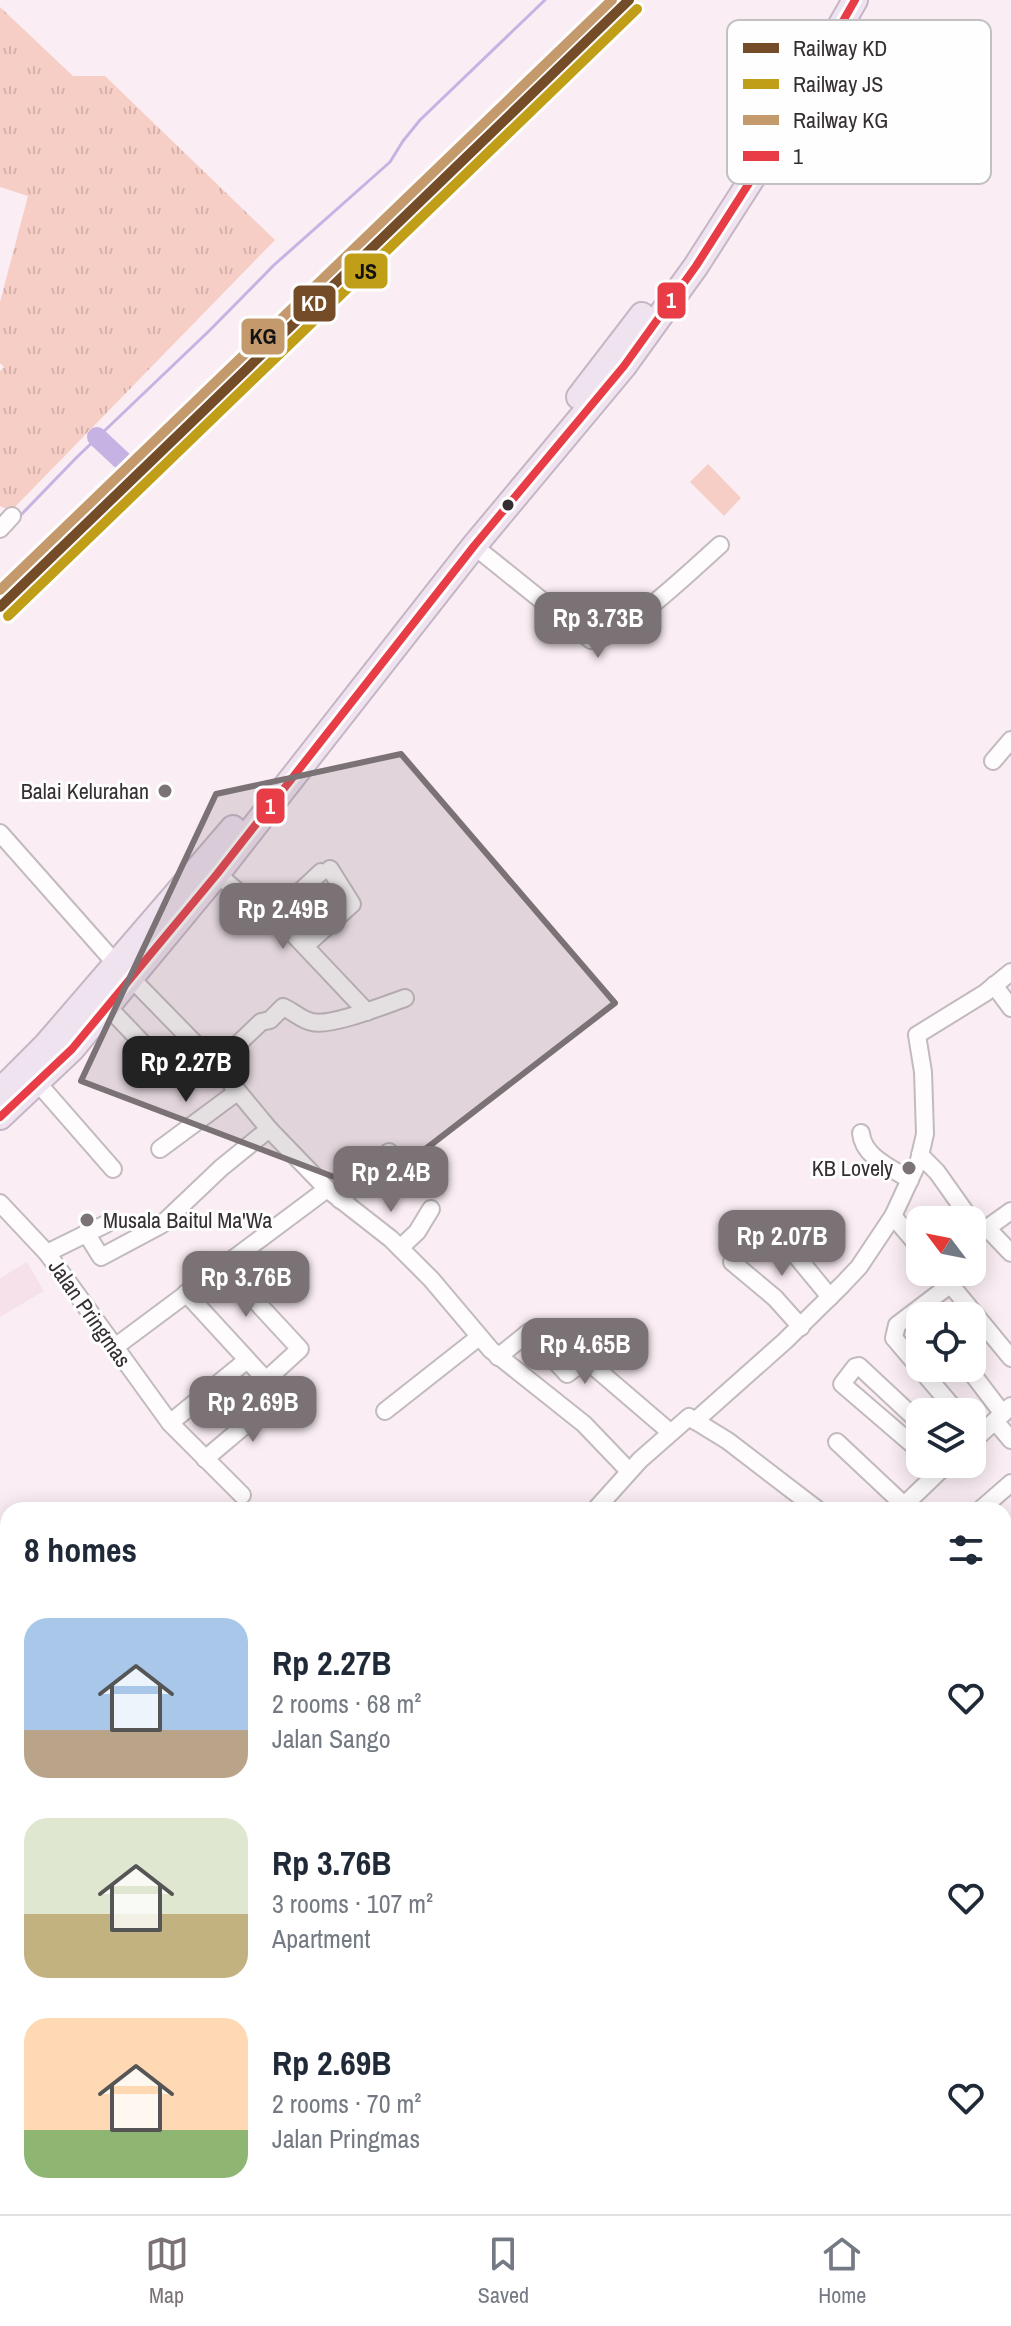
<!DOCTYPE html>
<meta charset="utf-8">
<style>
body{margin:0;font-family:"Archivo Narrow",sans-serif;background:#f6f6f7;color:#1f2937;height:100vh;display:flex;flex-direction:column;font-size:30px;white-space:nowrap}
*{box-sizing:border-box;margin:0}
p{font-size:26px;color:#747a83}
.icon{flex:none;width:44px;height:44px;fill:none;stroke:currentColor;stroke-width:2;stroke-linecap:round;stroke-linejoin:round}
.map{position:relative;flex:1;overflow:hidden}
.side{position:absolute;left:0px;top:1502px;width:1012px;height:712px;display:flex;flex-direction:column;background:#fff;border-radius:24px 24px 0 0;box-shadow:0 4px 20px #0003}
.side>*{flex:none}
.needle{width:52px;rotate:302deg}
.fabs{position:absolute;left:906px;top:1206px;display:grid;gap:16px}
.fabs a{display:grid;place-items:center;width:80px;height:80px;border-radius:16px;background:#fff;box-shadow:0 4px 20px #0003;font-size:40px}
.price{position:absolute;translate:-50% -68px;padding:0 18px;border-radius:16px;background:#7b7276;color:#fff;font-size:26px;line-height:52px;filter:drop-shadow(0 2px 4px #0008)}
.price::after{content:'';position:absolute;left:50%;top:48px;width:24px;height:18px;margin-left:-12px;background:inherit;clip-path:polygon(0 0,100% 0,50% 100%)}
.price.on{background:#222;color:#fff}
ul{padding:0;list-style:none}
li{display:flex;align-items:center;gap:24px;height:200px;padding:0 24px}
li span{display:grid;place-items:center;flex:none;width:224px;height:160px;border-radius:24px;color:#555}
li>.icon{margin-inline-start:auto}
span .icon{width:96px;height:96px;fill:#fffc;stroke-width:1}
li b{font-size:34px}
h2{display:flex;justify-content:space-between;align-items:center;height:96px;padding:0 24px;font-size:34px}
.tab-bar{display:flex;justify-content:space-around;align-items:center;height:112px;border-top:2px solid #e0e1e3;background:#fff;font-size:22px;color:#747a83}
.tab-bar a{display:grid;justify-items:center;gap:4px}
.tab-bar .on{color:#7b7276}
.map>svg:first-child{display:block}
.built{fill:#f6e1eb}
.grass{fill:url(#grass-tufts)}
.park{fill:#f6cec5}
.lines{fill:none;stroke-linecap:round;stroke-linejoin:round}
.stream{stroke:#c6b3e3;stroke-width:3}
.river{stroke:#c6b3e3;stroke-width:20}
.minor-casing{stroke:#c2babe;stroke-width:20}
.highway-casing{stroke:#c6b5c4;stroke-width:28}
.minor{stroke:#fefcfd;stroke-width:16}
.highway{stroke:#f0e3f0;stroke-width:24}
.bus-1-casing{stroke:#fefefe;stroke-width:14}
.bus-1{stroke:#e83d46;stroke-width:8}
.rail-1-casing{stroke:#fefefe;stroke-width:16}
.rail-2-casing{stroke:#fefefe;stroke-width:16}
.rail-3-casing{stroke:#fefefe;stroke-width:16}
.rail-1{stroke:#744c28;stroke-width:10}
.rail-2{stroke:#c19e18;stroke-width:10}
.rail-3{stroke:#c49a6c;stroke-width:10}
.marked{fill:#7b7276;fill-opacity:0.2;stroke:#7b7276;stroke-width:6;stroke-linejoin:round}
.bus-dot{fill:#362f32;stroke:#fefefe;stroke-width:3}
.poi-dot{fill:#7b7276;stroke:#fefefe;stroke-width:3}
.labels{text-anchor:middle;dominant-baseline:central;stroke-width:6;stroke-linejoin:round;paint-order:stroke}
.poi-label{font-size:22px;fill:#362f32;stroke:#fefefe;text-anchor:end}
.street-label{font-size:22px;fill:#362f32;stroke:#fefefe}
.key{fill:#fefefe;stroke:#c2c0c1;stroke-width:2}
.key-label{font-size:22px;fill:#362f32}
.line-badge{stroke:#fefefe;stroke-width:3}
.badge-label{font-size:22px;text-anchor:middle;font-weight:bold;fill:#fff}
.pale-badge-label{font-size:22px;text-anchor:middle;font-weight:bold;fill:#111}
</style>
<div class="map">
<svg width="1011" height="2214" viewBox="0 0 1011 2214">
<defs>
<pattern id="grass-tufts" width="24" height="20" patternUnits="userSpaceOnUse" patternTransform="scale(2)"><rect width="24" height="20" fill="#f6cec5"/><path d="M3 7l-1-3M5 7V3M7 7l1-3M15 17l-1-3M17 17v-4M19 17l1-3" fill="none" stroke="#d4b1aa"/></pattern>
</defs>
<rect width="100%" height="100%" fill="#faeef4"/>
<!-- built -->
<path class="built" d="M27 1262 44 1291 0 1317V1278Z"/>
<!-- grass -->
<path class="grass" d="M0 7 73 76H105L275 240 11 511 0 506V371L4 367 0 363V302L28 196 0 187Z"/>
<!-- park -->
<path class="park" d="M708 464 741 498 724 516 690 482Z"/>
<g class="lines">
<!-- stream -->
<path class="stream" d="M18 518 77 457 209 331 274 265 390 162 403 141 420 120 545 0"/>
<!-- river -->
<g class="river">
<path d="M97 437 129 467"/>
<path d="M1004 2201 1011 2199"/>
<path d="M966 2214 988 2206"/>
</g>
<!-- minor casing -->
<g class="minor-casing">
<g id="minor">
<path d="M0 529 12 516"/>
<path d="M474 546 591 640C618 642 697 565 720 545"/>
<path d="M993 761 1011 740"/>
<path d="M0 833 117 965"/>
<path d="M217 874 250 902 279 919 367 1012"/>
<path d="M275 915 321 872"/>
<path d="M305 946 352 904 330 869"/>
<path d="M130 977 216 1065 269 1129 327 1189 391 1239 431 1279 491 1350 584 1424 629 1471"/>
<path d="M994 985 1011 1008"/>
<path d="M107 1006 174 1076"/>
<path d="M216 1065 261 1022 270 1020 283 1007C293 1011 301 1020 312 1022 331 1027 385 1005 405 998"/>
<path d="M37 1082 113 1169"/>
<path d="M861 1133C863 1157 892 1168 910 1180"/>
<path d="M160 1149 237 1092"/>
<path d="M920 1155 937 1172 971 1220"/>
<path d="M340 1200 389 1152"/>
<path d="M0 1203 47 1253 170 1423 242 1495"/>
<path d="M893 1216 920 1248"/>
<path d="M972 1222 977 1229 983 1231 1011 1211"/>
<path d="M763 1227 797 1257 830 1297"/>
<path d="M988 1229 1011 1253"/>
<path d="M86 1233 101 1257 161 1225 221 1168 269 1129"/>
<path d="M400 1248 417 1232 431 1209"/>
<path d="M47 1253 106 1224"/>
<path d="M732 1262 775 1298 801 1327"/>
<path d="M940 1272 1011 1358"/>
<path d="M951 1284 897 1325 894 1338 957 1412"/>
<path d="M186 1293 266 1380 300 1349 224 1267"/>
<path d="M115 1347 327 1189"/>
<path d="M498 1357 529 1332 567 1374 586 1360 670 1432"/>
<path d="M968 1368 1003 1414"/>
<path d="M385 1411 479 1337"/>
<path d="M695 1421 785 1341 842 1285 859 1267 893 1216 919 1160 925 1134 923 1072 917 1035 985 993 1011 972"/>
<path d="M995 1421 1011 1440"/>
<path d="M170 1423 247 1360"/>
<path d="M920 1423 859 1366 855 1367 842 1384 920 1451"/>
<path d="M837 1442 904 1505"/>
<path d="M972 1442 1011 1406"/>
<path d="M205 1459 276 1399"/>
<path d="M595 1510 640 1460 689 1417 728 1441 818 1510"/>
<path d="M899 1510 947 1464"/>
<path d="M980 1510 1011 1483"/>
<path d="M1004 1617 1011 1611"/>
<path d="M1004 1734 1011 1743"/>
<path d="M1004 1837 1011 1832"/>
<path d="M1004 1904 1011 1898"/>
</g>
</g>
<!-- highway casing -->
<g class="highway-casing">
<g id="highway">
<path d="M579 397 642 315"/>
<path d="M0 1091 46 1045 233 828"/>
<path d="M0 1117 72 1049 217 874 474 546 624 366 696 266 762 163 855 0"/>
</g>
</g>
<!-- minor -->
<use href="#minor" class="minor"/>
<!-- highway -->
<use href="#highway" class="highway"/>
<!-- bus-1 casing -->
<g class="bus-1-casing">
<path id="bus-1" d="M0 1117 72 1049 217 874 474 546 624 366 696 266 762 163 855 0"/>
</g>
<!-- bus-1 -->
<use href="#bus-1" class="bus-1"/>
<!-- rail-1 casing -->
<g class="rail-1-casing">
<path id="rail-1" d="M0 607 629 0"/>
</g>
<!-- rail-2 casing -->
<g class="rail-2-casing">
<path id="rail-2" d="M8 616 637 9"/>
</g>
<!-- rail-3 casing -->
<g class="rail-3-casing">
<path id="rail-3" d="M0 590 612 0"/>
</g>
<!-- rail-1 -->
<use href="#rail-1" class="rail-1"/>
<!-- rail-2 -->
<use href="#rail-2" class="rail-2"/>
<!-- rail-3 -->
<use href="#rail-3" class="rail-3"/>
</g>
<!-- marked area -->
<path class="marked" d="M401 754 615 1003 371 1191 81 1081 216 794Z"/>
<!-- markers -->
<circle class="bus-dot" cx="508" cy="505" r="7"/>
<g class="poi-dot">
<circle cx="165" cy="791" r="8"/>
<circle cx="909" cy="1168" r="8"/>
<circle cx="87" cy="1220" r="8"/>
</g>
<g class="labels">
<!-- poi labels -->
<g class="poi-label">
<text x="149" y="791">Balai Kelurahan</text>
<text x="893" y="1168">KB Lovely</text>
<text x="103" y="1220" text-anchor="start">Musala Baitul Ma'Wa</text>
</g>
<!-- street labels -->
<g class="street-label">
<text transform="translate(90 1313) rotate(55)">Jalan Pringmas</text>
</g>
</g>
<!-- legend -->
<rect x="727" y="20" width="264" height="164" rx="12" class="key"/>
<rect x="743" y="43" width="36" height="10" fill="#744c28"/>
<rect x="743" y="79" width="36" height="10" fill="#c19e18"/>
<rect x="743" y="115" width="36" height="10" fill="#c49a6c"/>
<rect x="743" y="151" width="36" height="10" fill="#e83d46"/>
<g class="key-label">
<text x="793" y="56">Railway KD</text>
<text x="793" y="92">Railway JS</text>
<text x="793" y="128">Railway KG</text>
<text x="793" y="164">1</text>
</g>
<g class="line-badge">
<rect x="343" y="252" width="46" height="38" rx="8" fill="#c19e18"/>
<rect x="656" y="281" width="31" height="39" rx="8" fill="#e83d46"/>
<rect x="292" y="284" width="45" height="39" rx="8" fill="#744c28"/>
<rect x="240" y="317" width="46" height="39" rx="8" fill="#c49a6c"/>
<rect x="255" y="787" width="31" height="38" rx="8" fill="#e83d46"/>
</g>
<g class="badge-label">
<text x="671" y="308">1</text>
<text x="314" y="311">KD</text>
<text x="270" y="814">1</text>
</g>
<g class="pale-badge-label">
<text x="366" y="279">JS</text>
<text x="263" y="344">KG</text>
</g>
</svg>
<div class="fabs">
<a><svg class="needle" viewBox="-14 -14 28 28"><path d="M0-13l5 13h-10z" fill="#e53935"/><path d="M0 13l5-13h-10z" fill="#747a83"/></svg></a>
<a><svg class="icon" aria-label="locate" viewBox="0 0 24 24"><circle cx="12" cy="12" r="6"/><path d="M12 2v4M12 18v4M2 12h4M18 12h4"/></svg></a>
<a><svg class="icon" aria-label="layers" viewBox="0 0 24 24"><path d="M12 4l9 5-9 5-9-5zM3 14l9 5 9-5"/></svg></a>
</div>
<b class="price" style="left:598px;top:660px">Rp 3.73B</b>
<b class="price" style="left:283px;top:951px">Rp 2.49B</b>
<b class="price on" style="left:186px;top:1104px">Rp 2.27B</b>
<b class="price" style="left:391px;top:1214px">Rp 2.4B</b>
<b class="price" style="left:782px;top:1278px">Rp 2.07B</b>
<b class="price" style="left:246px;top:1319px">Rp 3.76B</b>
<b class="price" style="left:585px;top:1386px">Rp 4.65B</b>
<b class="price" style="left:253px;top:1444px">Rp 2.69B</b>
<section class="side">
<h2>8 homes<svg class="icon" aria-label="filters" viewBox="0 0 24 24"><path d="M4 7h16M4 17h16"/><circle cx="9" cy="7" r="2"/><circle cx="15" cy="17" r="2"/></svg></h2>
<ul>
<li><span style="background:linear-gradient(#a9c7e8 70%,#b9a48a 0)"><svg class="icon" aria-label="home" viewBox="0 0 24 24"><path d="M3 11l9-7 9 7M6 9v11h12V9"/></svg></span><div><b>Rp 2.27B</b><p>2 rooms · 68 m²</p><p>Jalan Sango</p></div><svg class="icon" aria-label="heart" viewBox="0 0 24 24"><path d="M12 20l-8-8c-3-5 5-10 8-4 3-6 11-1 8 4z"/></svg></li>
<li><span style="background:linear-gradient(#dfe7d0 60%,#c2b280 0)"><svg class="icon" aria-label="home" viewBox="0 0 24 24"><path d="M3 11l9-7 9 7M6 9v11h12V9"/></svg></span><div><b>Rp 3.76B</b><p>3 rooms · 107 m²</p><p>Apartment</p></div><svg class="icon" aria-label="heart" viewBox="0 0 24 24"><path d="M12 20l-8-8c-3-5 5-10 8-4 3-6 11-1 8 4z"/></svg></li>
<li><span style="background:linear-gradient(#ffd9b3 70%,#8fb573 0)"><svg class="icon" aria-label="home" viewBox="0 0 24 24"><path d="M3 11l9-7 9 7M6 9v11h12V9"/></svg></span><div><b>Rp 2.69B</b><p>2 rooms · 70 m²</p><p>Jalan Pringmas</p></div><svg class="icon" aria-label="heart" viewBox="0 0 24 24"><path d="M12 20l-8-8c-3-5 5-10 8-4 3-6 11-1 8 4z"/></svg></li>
</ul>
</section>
</div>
<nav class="tab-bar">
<a class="on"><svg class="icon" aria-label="map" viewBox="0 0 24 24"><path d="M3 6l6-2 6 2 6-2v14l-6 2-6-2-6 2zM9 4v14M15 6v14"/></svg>Map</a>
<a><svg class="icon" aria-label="saved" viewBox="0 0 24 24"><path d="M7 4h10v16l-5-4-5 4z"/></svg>Saved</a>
<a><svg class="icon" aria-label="home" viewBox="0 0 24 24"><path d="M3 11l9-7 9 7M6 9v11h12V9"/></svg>Home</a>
</nav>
